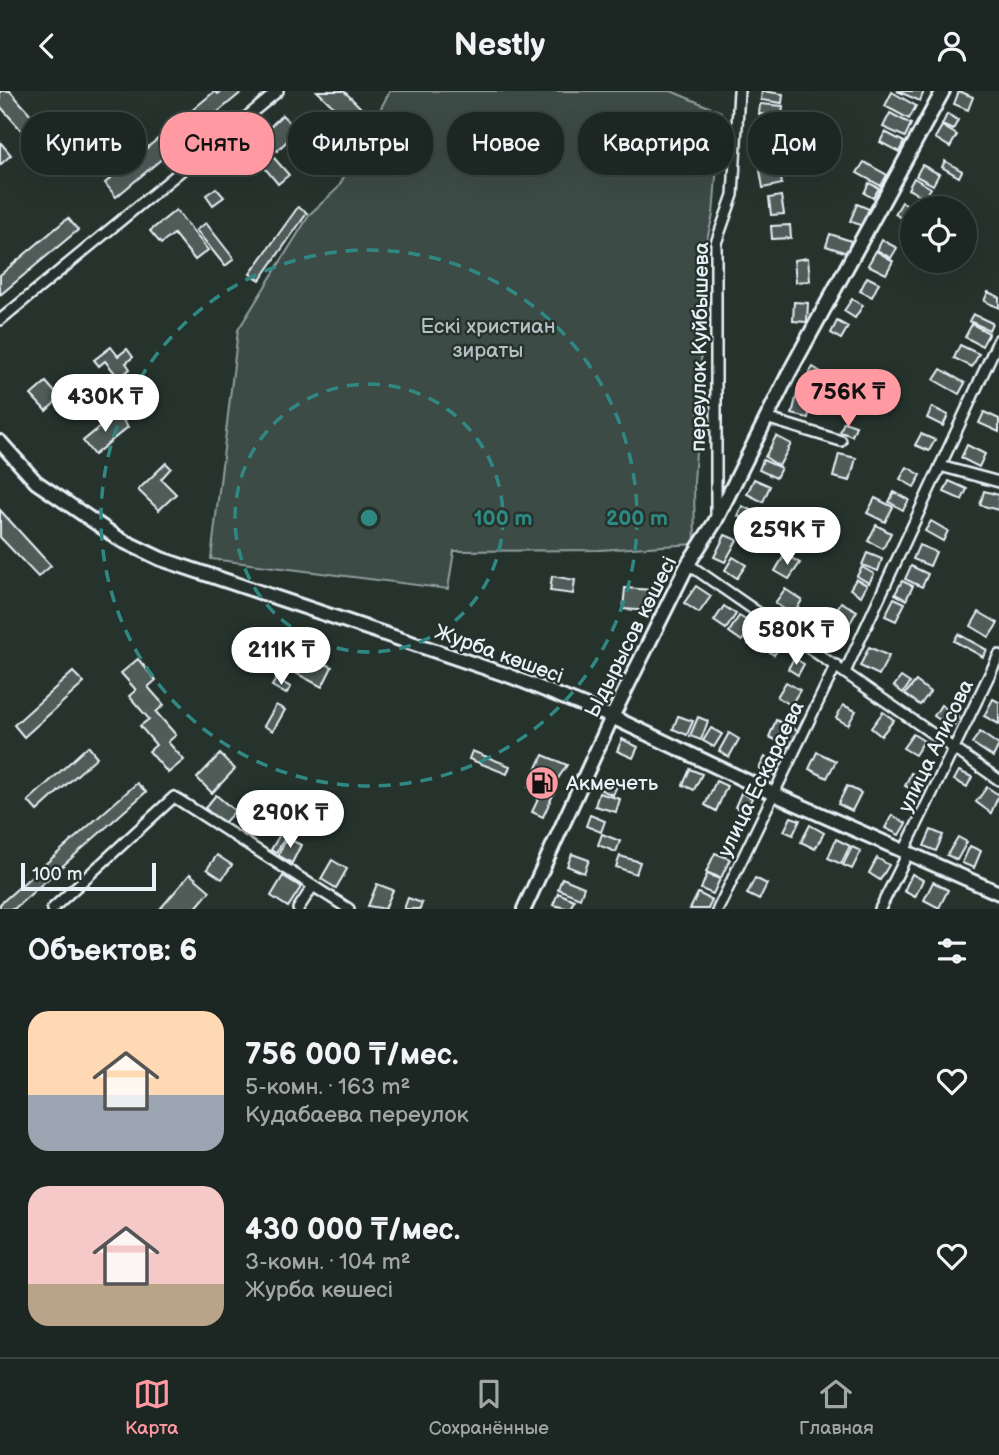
<!DOCTYPE html>
<html lang="ru">
<meta charset="utf-8">
<style>
body{margin:0;font-family:"Balsamiq Sans",sans-serif;background:#29322f;color:#f1f3f6;height:100vh;display:flex;flex-direction:column;font-size:26px;white-space:nowrap}
*{box-sizing:border-box;margin:0}
p{font-size:23px;color:#a0a5a5}
.icon{flex:none;width:38px;height:38px;fill:none;stroke:currentColor;stroke-width:2;stroke-linecap:round;stroke-linejoin:round}
.map{position:relative;height:818px;overflow:hidden}
.sheet{display:flex;flex-direction:column;background:#1c2622;flex:1}
.sheet>*{flex:none}
.guide{position:absolute;left:21px;top:21px;width:957px;height:63px;display:flex;gap:14px}
.controls{position:absolute;left:900px;top:105px;display:grid;gap:14px}
.controls a{display:grid;place-items:center;width:77px;height:77px;border-radius:50%;background:#1c2622;box-shadow:0 7px 28px #0002,0 0 0 2px #3a4340;font-size:35px}
.scale{position:absolute;left:21px;bottom:18px;width:135px;box-sizing:border-box;padding-left:7px;border:4px solid #e8f1f8;border-top:0;font-size:19px;line-height:24px;white-space:nowrap;color:#e8f1f8;-webkit-text-stroke:5px #26332d;paint-order:stroke}
.price{position:absolute;translate:-50% -60px;padding:0 16px;border-radius:24px;background:#fff;color:#222;font-size:23px;line-height:46px;filter:drop-shadow(0 2px 4px #0008)}
.price::after{content:'';position:absolute;left:50%;top:42px;width:21px;height:16px;margin-left:-10px;background:inherit;clip-path:polygon(0 0,100% 0,50% 100%)}
.price.on{background:#ff9aa2;color:#111}
ul{padding:0;list-style:none}
li{display:flex;align-items:center;gap:21px;height:175px;padding:0 28px}
li span{display:grid;place-items:center;flex:none;width:196px;height:140px;border-radius:21px;color:#555}
li>.icon{margin-inline-start:auto}
span .icon{width:84px;height:84px;fill:#fffc;stroke-width:1}
li b{font-size:30px}
h2{display:flex;justify-content:space-between;align-items:center;height:84px;padding:0 28px;font-size:30px}
.pill{padding:0 24px;border-radius:28px;background:#1c2622;box-shadow:0 7px 28px #0002,0 0 0 2px #3a4340;font-size:24px;line-height:63px}
.pill.on{background:#ff9aa2;color:#111}
header{display:flex;justify-content:space-between;align-items:center;height:91px;padding:0 28px;background:#1c2622;font-size:32px;font-weight:600}
.tab-bar{display:flex;justify-content:space-around;align-items:center;height:98px;border-top:2px solid #3a4340;background:#1c2622;font-size:19px;color:#a0a5a5}
.tab-bar a{display:grid;justify-items:center;gap:4px}
.tab-bar .on{color:#ff9aa2}
.map>svg:first-child{display:block}
.green{fill:#3e4b47;stroke:#939ea0;stroke-width:2}
.building{fill:#505c59;stroke:#e8f1f8;stroke-width:2}
.lines{fill:none;stroke-linecap:round;stroke-linejoin:round}
.minor-casing{stroke:#e8f1f8;stroke-width:14}
.tertiary-casing{stroke:#e8f1f8;stroke-width:18}
.minor{stroke:#26332d;stroke-width:9}
.tertiary{stroke:#26332d;stroke-width:12}
.ring{fill:none;stroke:#308883;stroke-width:3.5;stroke-dasharray:12 9}
.labels{text-anchor:middle;dominant-baseline:central;stroke-width:5;stroke-linejoin:round;paint-order:stroke}
.park-label{font-size:21px;fill:#b5bfc3;stroke:#26332d}
.street-label{font-size:21px;fill:#e8f1f8;stroke:#26332d}
.poi-label{font-size:21px;fill:#e8f1f8;stroke:#26332d;text-anchor:start}
.centre{fill:#308883;stroke:#26332d;stroke-width:3.5}
.ring-label{font-size:21px;text-anchor:middle;font-weight:bold;fill:#308883;stroke:#26332d;stroke-width:5;stroke-linejoin:round;paint-order:stroke}
</style>
<header><svg class="icon" aria-label="back" viewBox="0 0 24 24"><path d="M15 5l-7 7 7 7"/></svg>Nestly<svg class="icon" aria-label="person" viewBox="0 0 24 24"><circle cx="12" cy="8" r="4"/><path d="M4 21q1-7 8-7t8 7"/></svg></header>
<div class="map">
<svg width="999" height="818" viewBox="0 0 999 818">
<rect width="100%" height="100%" fill="#26332d"/>
<filter id="ink" filterUnits="userSpaceOnUse"><feTurbulence type="fractalNoise" baseFrequency=".0143" numOctaves="2"/><feDisplacementMap in="SourceGraphic" scale="14" xChannelSelector="R" yChannelSelector="G"/><feConvolveMatrix kernelMatrix="1 2 1 2 8 2 1 2 1" color-interpolation-filters="sRGB"/></filter>
<g filter="url(#ink)">
<!-- green -->
<path class="green" d="M390 0H671L721 21 713 124 701 172V283L694 392 695 453 599 459 454 460 448 498 211 468 238 239 310 123 338 97Z"/>
<!-- building -->
<g class="building">
<path d="M0 0H10L63 60 50 72 0 15Z"/>
<path d="M215 0 218 3 222 0H243L116 106 105 92Z"/>
<path d="M317 0H344L362 18 349 31Z"/>
<path d="M762 0 783 3 782 12 761 9Z"/>
<path d="M897 0H924L920 10Z"/>
<path d="M959 0 973 6 968 19 954 13Z"/>
<path d="M892 1 916 15 909 28 885 15Z"/>
<path d="M760 13 783 15 782 25 759 23Z"/>
<path d="M890 22 911 33 905 46 883 36Z"/>
<path d="M947 23 958 29 953 39 942 34Z"/>
<path d="M282 24 298 39 277 60 262 44Z"/>
<path d="M780 27V45L763 46V28Z"/>
<path d="M942 35 957 44 950 56 935 47Z"/>
<path d="M339 36 361 52 351 65 329 49Z"/>
<path d="M885 41 904 51 899 61 880 51Z"/>
<path d="M323 47 347 65 337 78 313 60Z"/>
<path d="M0 51 11 64 0 74Z"/>
<path d="M260 51 289 84 278 93 250 59Z"/>
<path d="M785 54 786 69 766 71 765 57Z"/>
<path d="M945 70 962 80 959 86 942 76Z"/>
<path d="M864 71 887 84 881 95 857 82Z"/>
<path d="M922 74 939 83 933 94 916 85Z"/>
<path d="M779 75 782 93 763 97 760 79Z"/>
<path d="M914 87 931 97 925 107 908 98Z"/>
<path d="M869 92 879 97 873 107 864 102Z"/>
<path d="M216 97 224 106 213 114 206 104Z"/>
<path d="M781 105 784 123 771 124 769 107Z"/>
<path d="M902 111 913 117 911 133 895 123Z"/>
<path d="M857 113 869 118 862 135 850 130Z"/>
<path d="M298 116 307 122 260 189 250 183Z"/>
<path d="M176 119 208 159 195 169 174 143 161 153 150 140Z"/>
<path d="M68 127 78 139 0 204V184Z"/>
<path d="M206 132 234 168 225 175 196 139Z"/>
<path d="M790 134 791 147 772 148 771 135Z"/>
<path d="M830 143 851 150 847 162 826 155Z"/>
<path d="M882 149 897 157 891 167 877 159Z"/>
<path d="M876 160 893 170 886 183 868 174Z"/>
<path d="M808 167 810 190 796 191 794 169Z"/>
<path d="M867 186 879 192 872 206 860 200Z"/>
<path d="M988 201 999 206V217L984 210Z"/>
<path d="M852 208 863 214 855 227 844 220Z"/>
<path d="M794 211 808 212 807 231 793 230Z"/>
<path d="M973 223 992 232 989 239 969 230Z"/>
<path d="M837 230 848 236 841 248 831 242Z"/>
<path d="M972 233 989 242 982 255 965 246Z"/>
<path d="M960 254 979 263 972 276 954 267Z"/>
<path d="M111 256 118 265 127 258 133 266 126 272 130 278 119 287 105 270 99 275 94 269Z"/>
<path d="M813 276 829 286 822 297 806 287Z"/>
<path d="M941 278 965 292 959 303 934 289Z"/>
<path d="M46 291 60 307 46 320 31 304Z"/>
<path d="M797 303 813 308 808 327 792 323Z"/>
<path d="M932 316 948 324 943 335 927 327Z"/>
<path d="M984 321 999 328V341L979 332Z"/>
<path d="M117 322 128 336 94 364 83 350Z"/>
<path d="M844 331 856 335 852 345 840 341Z"/>
<path d="M921 343 935 349 929 360 915 354Z"/>
<path d="M776 345 791 353 779 375 765 366Z"/>
<path d="M967 354 985 363 979 376 961 367Z"/>
<path d="M839 363 856 367 850 390 833 386Z"/>
<path d="M763 369 781 377 776 387 759 379Z"/>
<path d="M166 372 171 377 161 388 176 403 159 419 138 399Z"/>
<path d="M907 376 921 384 914 396 900 388Z"/>
<path d="M754 388 770 395 763 411 747 403Z"/>
<path d="M949 390 967 398 962 409 944 401Z"/>
<path d="M984 400 999 404 998 419 980 414Z"/>
<path d="M894 401 909 409 903 419 889 411Z"/>
<path d="M875 407 893 416 885 431 867 422Z"/>
<path d="M742 415 753 420 748 430 738 425Z"/>
<path d="M0 419 51 475 38 486 0 446Z"/>
<path d="M931 430 948 440 943 450 925 440Z"/>
<path d="M876 434 891 442 883 458 868 450Z"/>
<path d="M725 444 737 449 725 471 714 466Z"/>
<path d="M919 454 936 461 930 475 913 468Z"/>
<path d="M867 462 882 468 878 480 862 474Z"/>
<path d="M785 463 800 472 789 488 775 480Z"/>
<path d="M733 466 746 474 737 487 725 479Z"/>
<path d="M911 475 928 483 922 496 905 488Z"/>
<path d="M862 476 874 483 869 492 857 485Z"/>
<path d="M552 485 575 489 573 503 550 500Z"/>
<path d="M856 488 867 494 861 505 850 498Z"/>
<path d="M902 490 913 495 906 509 895 503Z"/>
<path d="M696 495 711 505 699 522 684 512Z"/>
<path d="M625 497 652 499 651 520 623 518Z"/>
<path d="M785 498 802 509 793 524 775 512Z"/>
<path d="M894 507 905 512 896 530 885 525Z"/>
<path d="M841 511 857 520 849 534 833 525Z"/>
<path d="M724 515 736 523 726 538 714 530Z"/>
<path d="M979 521 998 532 989 546 971 535Z"/>
<path d="M814 523 830 531 823 546 806 538Z"/>
<path d="M739 525 753 533 742 550 729 541Z"/>
<path d="M758 537 770 545 759 560 748 553Z"/>
<path d="M958 543 987 559 983 566 954 550Z"/>
<path d="M770 544 782 552 774 564 763 556Z"/>
<path d="M869 556 889 565 879 584 860 575Z"/>
<path d="M302 561 332 576 322 596 292 580Z"/>
<path d="M794 567 804 573 798 584 788 578Z"/>
<path d="M138 568 156 589 148 596 164 614 156 621 176 644 168 651 184 669 168 682 149 660 156 654 140 635 149 628 129 605 136 599 121 582Z"/>
<path d="M73 581 84 592 24 646 14 634Z"/>
<path d="M901 586 910 592 903 602 894 595Z"/>
<path d="M276 588 291 596 286 603 272 595Z"/>
<path d="M916 590 930 601 920 614 905 603Z"/>
<path d="M786 591 800 599 791 614 777 606Z"/>
<path d="M993 608 999 611V633L984 625Z"/>
<path d="M276 614 285 619 273 640 264 635Z"/>
<path d="M843 614 856 620 848 634 836 627Z"/>
<path d="M941 614 959 626 952 637 934 625Z"/>
<path d="M883 621 894 629 881 645 871 637Z"/>
<path d="M678 625 693 630 687 644 673 638Z"/>
<path d="M698 626 708 630 701 649 690 645Z"/>
<path d="M776 629 798 640 790 656 769 646Z"/>
<path d="M711 637 722 643 714 656 703 650Z"/>
<path d="M980 641 999 654 993 666 972 652Z"/>
<path d="M729 642 739 648 729 666 719 660Z"/>
<path d="M913 643 924 650 915 664 903 657Z"/>
<path d="M622 648 638 656 633 667 617 660Z"/>
<path d="M88 655 97 666 37 720 28 710Z"/>
<path d="M472 660 510 675 507 683 469 668Z"/>
<path d="M817 661 836 670 827 687 809 678Z"/>
<path d="M220 663 235 678 212 702 197 687Z"/>
<path d="M543 664 567 674 553 695 556 697 543 726 532 721 541 702 528 696 533 686 537 689 540 681 536 679Z"/>
<path d="M765 666 780 674 775 685 759 677Z"/>
<path d="M690 678 702 683 694 699 683 694Z"/>
<path d="M959 680 972 686 967 696 954 689Z"/>
<path d="M911 682 926 690 920 702 905 695Z"/>
<path d="M607 687 618 692 613 704 601 699Z"/>
<path d="M716 690 727 695 716 720 705 714Z"/>
<path d="M137 692 146 701 14 818H0V813Z"/>
<path d="M847 695 861 702 852 720 838 713Z"/>
<path d="M987 696 999 704 991 722 976 711Z"/>
<path d="M599 702 620 708 616 721 595 715Z"/>
<path d="M741 702 752 707 746 721 735 716Z"/>
<path d="M216 704 235 720 223 733 205 717Z"/>
<path d="M590 724 605 730 601 741 586 735Z"/>
<path d="M892 724 906 732 899 744 885 737Z"/>
<path d="M791 726 800 729 793 744 784 740Z"/>
<path d="M810 734 824 742 815 758 801 751Z"/>
<path d="M284 736 290 739 276 762 271 759Z"/>
<path d="M931 739 943 744 936 760 924 755Z"/>
<path d="M602 743 620 750 616 761 598 754Z"/>
<path d="M958 746 967 751 957 769 947 764Z"/>
<path d="M287 747 301 754 292 772 278 764Z"/>
<path d="M836 748 850 755 841 773 828 767Z"/>
<path d="M970 755 981 760 974 777 962 772Z"/>
<path d="M852 756 861 760 852 778 843 774Z"/>
<path d="M715 762 730 768 721 787 706 781Z"/>
<path d="M572 763 589 769 584 782 567 775Z"/>
<path d="M217 764 232 774 222 788 207 778Z"/>
<path d="M620 765 640 771 636 783 616 776Z"/>
<path d="M877 767 889 774 880 789 869 782Z"/>
<path d="M332 769 347 778 336 797 321 788Z"/>
<path d="M190 783 210 800 195 818H160Z"/>
<path d="M707 783 720 788 713 803 701 798Z"/>
<path d="M912 783 923 789 915 806 904 800Z"/>
<path d="M283 785 301 796 288 816 271 805Z"/>
<path d="M562 787 584 796 580 807 558 798Z"/>
<path d="M755 787 767 793 759 809 747 803Z"/>
<path d="M933 791 948 799 939 817 924 809Z"/>
<path d="M377 793 393 799 385 818 368 815Z"/>
<path d="M558 802 574 809 570 818 553 814Z"/>
<path d="M698 802 712 809 708 818H690Z"/>
<path d="M408 807 422 812 420 818H404Z"/>
</g>
<g class="lines">
<!-- minor casing -->
<g class="minor-casing">
<g id="minor">
<path d="M0 229 278 0"/>
<path d="M766 327 841 350"/>
<path d="M940 375 999 391"/>
<path d="M716 426V152L733 104 739 0"/>
<path d="M688 473 999 689"/>
<path d="M845 581 999 248"/>
<path d="M904 760 999 564"/>
<path d="M52 818 174 706 349 818"/>
<path d="M298 818 313 795"/>
<path d="M718 818 836 574"/>
<path d="M880 818 908 762"/>
</g>
</g>
<!-- tertiary casing -->
<g class="tertiary-casing">
<g id="tertiary">
<path d="M0 351 36 391 121 449 161 468 510 585 612 626 774 703 999 802"/>
<path d="M524 818 612 626 688 473 715 431 789 282 943 0"/>
</g>
</g>
<!-- minor -->
<use href="#minor" class="minor"/>
<!-- tertiary -->
<use href="#tertiary" class="tertiary"/>
</g>
</g>
<!-- distance rings -->
<g class="ring">
<circle cx="369" cy="427" r="134"/>
<circle cx="369" cy="427" r="268"/>
</g>
<!-- icons -->
<defs>
<g id="fuel-disc" transform="scale(1.75)"><circle r="9.5" fill="#ff9aa2" stroke="#26332d"/><path d="M-5.5-6h7V0h2V4h1.3V-2.5L3-4.5l.8-.8L6-3V5H2.5V1h-1V6h-7ZM-4.2-4.7v3.2H.2V-4.7Z" fill="#111"/></g>
</defs>
<g fill-rule="evenodd">
<use href="#fuel-disc" x="542" y="692"/>
</g>
<g class="labels">
<!-- park labels -->
<g class="park-label">
<text x="488" y="235">Ескі христиан<tspan x="488" dy="24">зираты</tspan></text>
</g>
<!-- street labels -->
<g class="street-label">
<text transform="translate(700 256) rotate(-89)">переулок Куйбышева</text>
<text transform="translate(631 546) rotate(-63)">Ыдырысов көшесі</text>
<text transform="translate(499 563) rotate(20)">Журба көшесі</text>
<text transform="translate(936 655) rotate(-64)">улица Алисова</text>
<text transform="translate(761 688) rotate(-64)">улица Ескараева</text>
</g>
<!-- poi labels -->
<g class="poi-label">
<text x="566" y="692">Акмечеть</text>
</g>
</g>
<circle cx="369" cy="427" r="10" class="centre"/>
<g class="ring-label">
<text x="503" y="434">100 m</text>
<text x="637" y="434">200 m</text>
</g>
</svg>
<div class="controls">
<a><svg class="icon" aria-label="locate" viewBox="0 0 24 24"><circle cx="12" cy="12" r="6"/><path d="M12 2v4M12 18v4M2 12h4M18 12h4"/></svg></a>
</div>
<div class="scale">100 m</div>
<b class="price on" style="left:848px;top:338px">756K ₸</b>
<b class="price" style="left:105px;top:343px">430K ₸</b>
<b class="price" style="left:787px;top:476px">259K ₸</b>
<b class="price" style="left:796px;top:576px">580K ₸</b>
<b class="price" style="left:281px;top:596px">211K ₸</b>
<b class="price" style="left:290px;top:759px">290K ₸</b>
<div class="guide">
<a class="pill">Купить</a>
<a class="pill on">Снять</a>
<a class="pill">Фильтры</a>
<a class="pill">Новое</a>
<a class="pill">Квартира</a>
<a class="pill">Дом</a>
</div>
</div>
<section class="sheet">
<h2>Объектов: 6<svg class="icon" aria-label="filters" viewBox="0 0 24 24"><path d="M4 7h16M4 17h16"/><circle cx="9" cy="7" r="2"/><circle cx="15" cy="17" r="2"/></svg></h2>
<ul>
<li><span style="background:linear-gradient(#ffd9b3 60%,#9aa5b1 0)"><svg class="icon" aria-label="home" viewBox="0 0 24 24"><path d="M3 11l9-7 9 7M6 9v11h12V9"/></svg></span><div><b>756 000 ₸/мес.</b><p>5-комн. · 163 m²</p><p>Кудабаева переулок</p></div><svg class="icon" aria-label="heart" viewBox="0 0 24 24"><path d="M12 20l-8-8c-3-5 5-10 8-4 3-6 11-1 8 4z"/></svg></li>
<li><span style="background:linear-gradient(#f6c9c9 70%,#b9a48a 0)"><svg class="icon" aria-label="home" viewBox="0 0 24 24"><path d="M3 11l9-7 9 7M6 9v11h12V9"/></svg></span><div><b>430 000 ₸/мес.</b><p>3-комн. · 104 m²</p><p>Журба көшесі</p></div><svg class="icon" aria-label="heart" viewBox="0 0 24 24"><path d="M12 20l-8-8c-3-5 5-10 8-4 3-6 11-1 8 4z"/></svg></li>
</ul>
</section>
<nav class="tab-bar">
<a class="on"><svg class="icon" aria-label="map" viewBox="0 0 24 24"><path d="M3 6l6-2 6 2 6-2v14l-6 2-6-2-6 2zM9 4v14M15 6v14"/></svg>Карта</a>
<a><svg class="icon" aria-label="saved" viewBox="0 0 24 24"><path d="M7 4h10v16l-5-4-5 4z"/></svg>Сохранённые</a>
<a><svg class="icon" aria-label="home" viewBox="0 0 24 24"><path d="M3 11l9-7 9 7M6 9v11h12V9"/></svg>Главная</a>
</nav>
